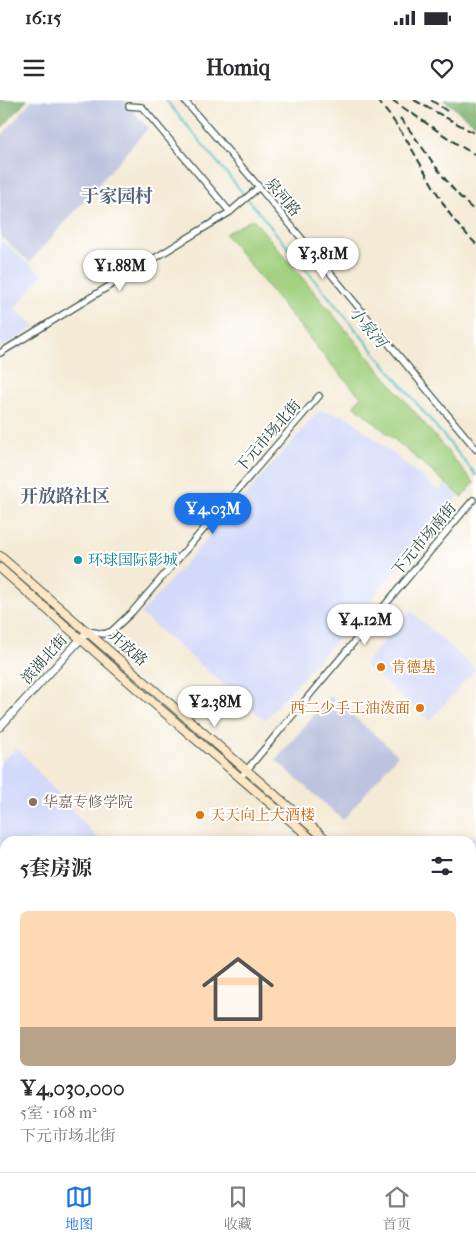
<!DOCTYPE html>
<html lang="zh">
<meta charset="utf-8">
<style>
body{margin:0;font-family:"IM FELL French Canon","Noto Serif SC",serif;background:#f2f2f3;color:#2b2b33;height:100vh;display:flex;flex-direction:column;font-size:19px;white-space:nowrap}
*{box-sizing:border-box;margin:0}
p{font-size:16px;color:#7c7c81}
.icon{flex:none;width:28px;height:28px;fill:none;stroke:currentColor;stroke-width:2;stroke-linecap:round;stroke-linejoin:round}
.map{position:relative;flex:1;overflow:hidden}
.panel{position:absolute;left:0px;top:736px;width:476px;height:336px;display:flex;flex-direction:column;background:#fff;border-radius:15px 15px 0 0;box-shadow:0 2px 8px #0003}
.panel>*{flex:none}
.price{position:absolute;translate:-50% -42px;padding:0 11px;border-radius:18px;background:#fff;color:#222;font-size:16px;line-height:32px;filter:drop-shadow(0 1px 2px #0008)}
.price::after{content:'';position:absolute;left:50%;top:30px;width:15px;height:11px;margin-left:-8px;background:inherit;clip-path:polygon(0 0,100% 0,50% 100%)}
.price.active{background:#1a73e8;color:#fff}
ul{padding:0;list-style:none}
li{display:grid;align-content:center;gap:10px;height:265px;padding:0 20px}
li+li{border-top:1px solid #e1e1e2}
li span{display:grid;place-items:center;height:155px;border-radius:8px;color:#555}
li>.icon{margin-inline-start:auto}
span .icon{width:90px;height:90px;fill:#fffc;stroke-width:1}
li b{font-size:21px}
h2{display:flex;justify-content:space-between;align-items:center;height:60px;padding:0 20px;font-size:21px}
.status{display:flex;justify-content:space-between;align-items:center;height:35px;padding:0 25px;background:#fff;direction:ltr}
.status svg{height:14px;fill:currentColor}
header{display:flex;justify-content:space-between;align-items:center;height:65px;padding:0 20px;background:#fff;font-size:22px;font-weight:700}
.tab-bar{display:flex;justify-content:space-around;align-items:center;height:70px;border-top:1px solid #e1e1e2;background:#fff;font-size:14px;color:#7c7c81}
.tab-bar a{display:grid;justify-items:center;gap:2px}
.tab-bar .active{color:#1a73e8}
.map>svg:first-child{display:block}
.built{fill:#d2d9f9}
.industrial{fill:#bcc3de}
.green{fill:#a1d07f;stroke:#60865a}
.forest{fill:#80b26e;stroke:#507851}
.lines{fill:none;stroke-linecap:round;stroke-linejoin:round}
.stream{stroke:#50bec7;stroke-width:2}
.minor-casing{stroke:#3f574c;stroke-width:8}
.tertiary-casing{stroke:#3f574c;stroke-width:9}
.secondary-casing{stroke:#3f574c;stroke-width:10}
.minor{stroke:#fff;stroke-width:5.5}
.tertiary{stroke:#fff;stroke-width:7}
.secondary{stroke:#fce6c4;stroke-width:8}
.rail{stroke:#1f3d34;stroke-width:2;stroke-dasharray:8 4;stroke-linecap:butt}
.culture-dot{fill:#0f9aa8;stroke:#fff;stroke-width:2}
.food-dot{fill:#e8710a;stroke:#fff;stroke-width:2}
.education-dot{fill:#8d6e63;stroke:#fff;stroke-width:2}
.labels{text-anchor:middle;dominant-baseline:central;stroke-width:4;stroke-linejoin:round;paint-order:stroke}
.street-label{font-size:15px;fill:#1f3d34;stroke:#fff}
.culture-label{font-size:15px;fill:#0d838f;stroke:#fff;text-anchor:start}
.food-label{font-size:15px;fill:#c56008;stroke:#fff;text-anchor:start}
.education-label{font-size:15px;fill:#785e54;stroke:#fff;text-anchor:start}
.water-label{font-size:16px;font-style:italic;fill:#2e6460;stroke:#fff}
.quarter-label{font-size:18px;font-weight:bold;fill:#526174;stroke:#fff}
</style>
<div class="status"><b>16:15</b><svg viewBox="0 0 49 12"><path d="M0 12V9h3v3zM5 12V6h3v6zM10 12V3h3v9zM15 12V0h3v12zM26 1h20v11H26zM47 4h2v5h-2z"/></svg></div>
<header><svg class="icon" aria-label="menu" viewBox="0 0 24 24"><path d="M4 6h16M4 12h16M4 18h16"/></svg>Homiq<svg class="icon" aria-label="heart" viewBox="0 0 24 24"><path d="M12 20l-8-8c-3-5 5-10 8-4 3-6 11-1 8 4z"/></svg></header>
<div class="map">
<svg width="476" height="1072" viewBox="0 0 476 1072">
<rect width="100%" height="100%" fill="#fff"/>
<filter id="ink" filterUnits="userSpaceOnUse"><feTurbulence type="fractalNoise" baseFrequency=".02" numOctaves="2"/><feDisplacementMap in="SourceGraphic" scale="10" xChannelSelector="R" yChannelSelector="G"/><feConvolveMatrix kernelMatrix="1 2 1 2 8 2 1 2 1" color-interpolation-filters="sRGB"/></filter>
<filter id="wash" filterUnits="userSpaceOnUse"><feTurbulence type="fractalNoise" baseFrequency=".0096" numOctaves="4" result="noise"/><feDisplacementMap in="SourceGraphic" scale="20" xChannelSelector="R" yChannelSelector="G"/><feGaussianBlur stdDeviation="1.12" result="paint"/><feColorMatrix in="noise" values="0 0 0 0 0 0 0 0 0 0 0 0 0 0 0 0 0 1.4 0 .05"/><feComposite in="paint" operator="in"/></filter>
<g filter="url(#wash)">
<rect width="100%" height="100%" fill="#f4ead5"/>
<!-- built -->
<g class="built">
<path d="M0 139 42 175 15 209 36 227 0 248Z"/>
<path d="M319 311 347 316 439 391 445 384 459 396 352 522 265 620 141 514Z"/>
<path d="M411 511 475 569 430 621 364 564Z"/>
<path d="M17 648 100 741H5V816L0 811V662Z"/>
<path d="M476 733V826L471 822V741H470Z"/>
<path d="M197 1068H236L231 1072H200Z"/>
</g>
<!-- industrial -->
<g class="industrial">
<path d="M32 0H124L148 28 30 162 0 136V37Z"/>
<path d="M330 596 398 655 343 720 276 660Z"/>
</g>
<!-- green -->
<g class="green">
<path d="M253 119 474 383 462 397 354 305 361 297 329 262 225 134Z"/>
<path d="M2 840 5 844V996L0 998V842Z"/>
</g>
<!-- forest -->
<g class="forest">
<path d="M0 0H27L0 30Z"/>
<path d="M444 0H476V25Z"/>
</g>
<g class="lines">
<!-- stream -->
<path class="stream" d="M166 0 476 375"/>
</g>
</g>
<g filter="url(#ink)">
<g class="lines">
<!-- minor casing -->
<g class="minor-casing">
<g id="minor">
<path d="M184 0 259 87 476 349"/>
<path d="M129 6 142 7 230 112"/>
<path d="M0 253 230 112 259 87"/>
<path d="M88 531 104 534 112 531 132 512 319 296"/>
<path d="M240 678 473 400"/>
<path d="M471 946 476 941"/>
<path d="M194 1068 197 1072"/>
<path d="M386 1068 391 1072"/>
</g>
</g>
<!-- tertiary casing -->
<g class="tertiary-casing">
<g id="tertiary">
<path d="M0 627 88 531"/>
<path d="M72 1072 76 1068"/>
</g>
</g>
<!-- secondary casing -->
<g class="secondary-casing">
<g id="secondary">
<path d="M0 456 328 741"/>
<path d="M0 468 144 595 314 741"/>
<path d="M471 864 476 868"/>
<path d="M471 878 476 882"/>
</g>
</g>
<!-- minor -->
<use href="#minor" class="minor"/>
<!-- tertiary -->
<use href="#tertiary" class="tertiary"/>
<!-- secondary -->
<use href="#secondary" class="secondary"/>
<!-- rail -->
<g class="rail">
<path d="M377 0 391 17 406 39 447 110 457 124 476 144"/>
<path d="M392 0 460 46 476 55"/>
<path d="M414 0 476 34"/>
<path d="M431 0 447 11"/>
<path d="M400 18C426 49 444 85 476 112"/>
</g>
</g>
</g>
<!-- markers -->
<circle class="culture-dot" cx="78" cy="460" r="5"/>
<g class="food-dot">
<circle cx="381" cy="567" r="5"/>
<circle cx="420" cy="608" r="5"/>
<circle cx="200" cy="715" r="5"/>
</g>
<circle class="education-dot" cx="33" cy="702" r="5"/>
<g class="labels">
<!-- street labels -->
<g class="street-label">
<text transform="translate(283 97) rotate(50)">泉河路</text>
<text transform="translate(268 336) rotate(-49)">下元市场北街</text>
<text transform="translate(424 439) rotate(-50)">下元市场南街</text>
<text transform="translate(128 548) rotate(41)">开放路</text>
<text transform="translate(44 559) rotate(-48)">滨湖北街</text>
</g>
<!-- culture labels -->
<g class="culture-label">
<text x="88" y="460">环球国际影城</text>
</g>
<!-- food labels -->
<g class="food-label">
<text x="391" y="567">肯德基</text>
<text x="410" y="608" text-anchor="end">西二少手工油泼面</text>
<text x="210" y="715">天天向上大酒楼</text>
</g>
<!-- education labels -->
<g class="education-label">
<text x="43" y="702">华嘉专修学院</text>
</g>
<!-- water labels -->
<g class="water-label">
<text transform="translate(368 227) rotate(50)">小泉河</text>
</g>
<!-- quarter labels -->
<g class="quarter-label">
<text x="117" y="96">于家园村</text>
<text x="65" y="396">开放路社区</text>
</g>
</g>
</svg>
<b class="price" style="left:323px;top:180px">¥3.81M</b>
<b class="price" style="left:120px;top:192px">¥1.88M</b>
<b class="price active" style="left:213px;top:435px">¥4.03M</b>
<b class="price" style="left:365px;top:546px">¥4.12M</b>
<b class="price" style="left:215px;top:628px">¥2.38M</b>
<section class="panel">
<h2>5套房源<svg class="icon" aria-label="filters" viewBox="0 0 24 24"><path d="M4 7h16M4 17h16"/><circle cx="9" cy="7" r="2"/><circle cx="15" cy="17" r="2"/></svg></h2>
<ul>
<li><span style="background:linear-gradient(#ffd9b3 75%,#b9a48a 0)"><svg class="icon" aria-label="home" viewBox="0 0 24 24"><path d="M3 11l9-7 9 7M6 9v11h12V9"/></svg></span><div><b>¥4,030,000</b><p>5室 · 168 m²</p><p>下元市场北街</p></div></li>
</ul>
</section>
</div>
<nav class="tab-bar">
<a class="active"><svg class="icon" aria-label="map" viewBox="0 0 24 24"><path d="M3 6l6-2 6 2 6-2v14l-6 2-6-2-6 2zM9 4v14M15 6v14"/></svg>地图</a>
<a><svg class="icon" aria-label="saved" viewBox="0 0 24 24"><path d="M7 4h10v16l-5-4-5 4z"/></svg>收藏</a>
<a><svg class="icon" aria-label="home" viewBox="0 0 24 24"><path d="M3 11l9-7 9 7M6 9v11h12V9"/></svg>首页</a>
</nav>
